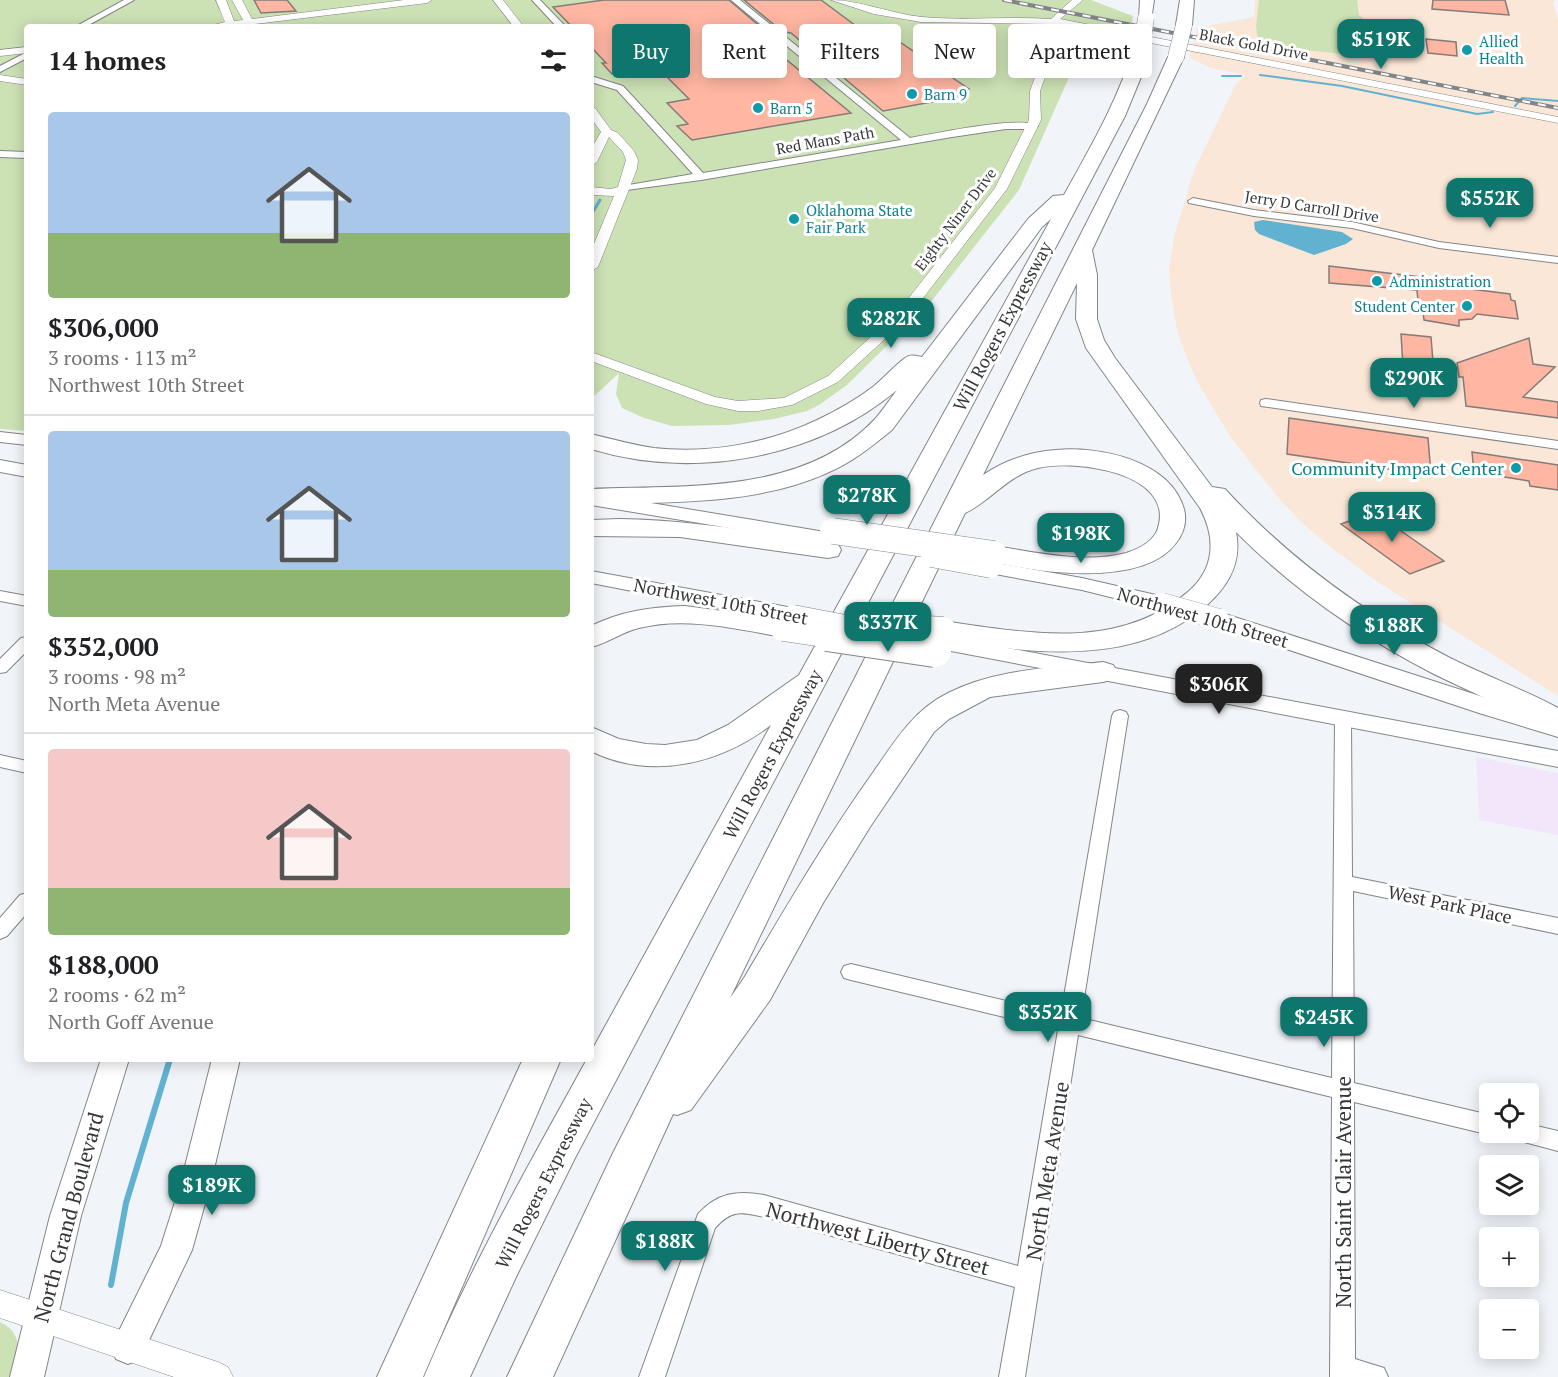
<!DOCTYPE html>
<meta charset="utf-8">
<style>
body{margin:0;font-family:"PT Serif",serif;background:#f2f2f2;color:#202124;height:100vh;display:flex;flex-direction:column;font-size:22px;white-space:nowrap}
*{box-sizing:border-box;margin:0}
p{font-size:20px;color:#757577}
.icon{flex:none;width:33px;height:33px;fill:none;stroke:currentColor;stroke-width:2;stroke-linecap:round;stroke-linejoin:round}
.map{position:relative;flex:1;overflow:hidden}
.drawer{position:absolute;left:24px;top:24px;width:570px;height:1038px;display:flex;flex-direction:column;background:#fff;border-radius:6px;box-shadow:0 3px 15px #0003}
.drawer>*{flex:none}
.top-card{position:absolute;left:612px;top:24px;width:570px;height:54px;display:flex;gap:12px}
.buttons{position:absolute;left:1479px;top:1083px;display:grid;gap:12px}
.buttons a{display:grid;place-items:center;width:60px;height:60px;border-radius:6px;background:#fff;box-shadow:0 3px 15px #0003;font-size:30px}
.price{position:absolute;translate:-50% -51px;padding:0 14px;border-radius:12px;background:#0f766e;color:#fff;font-size:20px;line-height:39px;filter:drop-shadow(0 2px 3px #0008)}
.price::after{content:'';position:absolute;left:50%;top:36px;width:18px;height:14px;margin-left:-9px;background:inherit;clip-path:polygon(0 0,100% 0,50% 100%)}
.price.current{background:#222;color:#fff}
ul{padding:0;list-style:none}
li{display:grid;align-content:center;gap:12px;height:318px;padding:0 24px}
li+li{border-top:2px solid #e0e0e0}
li span{display:grid;place-items:center;height:186px;border-radius:6px;color:#555}
li>.icon{margin-inline-start:auto}
span .icon{width:108px;height:108px;fill:#fffc;stroke-width:1}
li b{font-size:26px}
h2{display:flex;justify-content:space-between;align-items:center;height:72px;padding:0 24px;font-size:26px}
.pill{padding:0 21px;border-radius:6px;background:#fff;box-shadow:0 3px 15px #0003;font-size:21px;line-height:54px}
.pill.current{background:#0f766e;color:#fff}
.map>svg:first-child{display:block}
.commercial{fill:#f1e6fa}
.education{fill:#fae7d7}
.green{fill:#cce1b4}
.water{fill:#61b2d0}
.lines{fill:none;stroke-linecap:round;stroke-linejoin:round}
.stream-far2{stroke:#61b2d0;stroke-width:2}
.stream-far1{stroke:#61b2d0;stroke-width:3}
.stream{stroke:#61b2d0;stroke-width:6}
.building{fill:#ffb6a2;stroke:#827c7a;stroke-width:1.5}
.minor-casing{stroke:#82868a;stroke-width:2}
.tertiary-casing{stroke:#82868a;stroke-width:1}
.secondary-casing{stroke:#82868a;stroke-width:2}
.motorway-casing{stroke:#82868a;stroke-width:2}
.minor{fill:#fff;fill-rule:evenodd}
.tertiary{fill:#fff;fill-rule:evenodd}
.secondary{fill:#fff;fill-rule:evenodd}
.motorway{fill:#fff;fill-rule:evenodd}
.rail-casing{stroke:#828588;stroke-width:4}
.rail{stroke:#fff;stroke-width:2;stroke-dasharray:8;stroke-linecap:butt}
.secondary-bridge-casing{stroke:#82868a;stroke-width:21;stroke-linecap:butt}
.motorway-bridge-far2-casing{stroke:#82868a;stroke-width:17;stroke-linecap:butt}
.motorway-bridge-far1-casing{stroke:#82868a;stroke-width:27;stroke-linecap:butt}
.motorway-bridge-casing{stroke:#82868a;stroke-width:34;stroke-linecap:butt}
.secondary-bridge{stroke:#fff;stroke-width:20}
.motorway-bridge-far2{stroke:#fff;stroke-width:16}
.motorway-bridge-far1{stroke:#fff;stroke-width:26}
.motorway-bridge{stroke:#fff;stroke-width:32}
.culture-dot{fill:#0f9aa8;stroke:#fff;stroke-width:2}
.labels{text-anchor:middle;dominant-baseline:central;stroke-width:6;stroke-linejoin:round;paint-order:stroke}
.far-culture-label{font-size:15px;fill:#0d838f;stroke:#fff;text-anchor:start}
.far-street-label{font-size:15px;fill:#353739;stroke:#fff}
.street-label{font-size:18px;fill:#353739;stroke:#fff}
.culture-label{font-size:18px;fill:#0d838f;stroke:#fff;text-anchor:end}
.near-street-label{font-size:21px;fill:#353739;stroke:#fff}
</style>
<div class="map">
<svg width="1558" height="1377" viewBox="0 0 1558 1377">
<rect width="100%" height="100%" fill="#f1f5fa"/>
<!-- commercial -->
<path class="commercial" d="M1476 757 1558 773V835L1479 820Z"/>
<!-- education -->
<path class="education" d="M1255 0H1556L1553 2 1558 20V696L1373 579 1324 542 1299 520 1275 494 1230 436 1198 383 1187 358 1177 330 1170 287 1169 269 1174 237 1194 170 1236 84 1245 75 1211 68 1190 58 1197 28 1254 17Z"/>
<!-- green -->
<g class="green">
<path d="M0 0H1091L1133 16 1127 45 1086 39 1019 190 930 303 847 385 819 405 807 411 774 419 729 425 672 426 644 418 622 408 616 394 619 373 591 399V27H27V431L0 429Z"/>
<path d="M1259 0H1357L1359 15 1393 46 1384 58 1284 48 1258 40 1256 26Z"/>
<path d="M0 1322C25 1334 18 1354 13 1377H0Z"/>
</g>
<!-- water -->
<path class="water" d="M1263 220 1342 232 1353 239 1346 244 1314 255 1259 234 1255 230 1254 222Z"/>
<g class="lines">
<!-- stream-far2 -->
<g class="stream-far2">
<path d="M1055 58 1085 63"/>
<path d="M1260 75 1342 86 1477 114 1493 112"/>
<path d="M1222 76H1241"/>
<path d="M1515 106 1522 98 1558 101"/>
</g>
<!-- stream-far1 -->
<path class="stream-far1" d="M591 215 600 200"/>
<!-- stream -->
<path class="stream" d="M111 1285 126 1203 170 1059"/>
</g>
<!-- building -->
<g class="building">
<path d="M254 0H287L296 11 261 13Z"/>
<path d="M604 0H729L769 34 750 37 774 57 782 56 851 113 692 140 677 126 688 124 667 103 689 99 657 67 612 74 602 63H606L591 47V27H572L553 7Z"/>
<path d="M744 0H821L871 37 888 34 969 89 953 98 883 111 791 33 783 32Z"/>
<path d="M1433 0H1505L1509 15 1432 9Z"/>
<path d="M1426 39 1456 42 1457 56 1428 53Z"/>
<path d="M1329 266 1454 281 1455 287 1510 294 1511 300 1515 301 1518 319 1477 314 1472 319 1459 320V326L1424 320 1423 312H1419L1417 290 1329 283Z"/>
<path d="M1401 334 1431 337 1435 387 1404 383Z"/>
<path d="M1529 338 1533 364 1555 367 1523 397 1558 402V418L1466 406 1463 377H1459L1457 363Z"/>
<path d="M1289 418 1428 438 1431 475 1287 454Z"/>
<path d="M1472 452 1558 465V490L1530 486 1529 481 1474 472Z"/>
<path d="M1374 512 1444 561 1410 574 1341 524Z"/>
</g>
<g class="lines">
<!-- minor casing -->
<g class="minor-casing">
<g id="minor">
<path d="M124 0H134L85 27H75Z"/>
<path d="M532 0H540L566 27H557Z"/>
<path d="M731 0H740L910 138C933 134 1023 115 1038 126L1033 129H1006L952 137 701 180 619 191V187L623 186 693 174 617 90 591 82V76L623 86 703 173 901 140Z"/>
<path d="M27 52V58L0 72V66Z"/>
<path d="M0 151 27 152V158L0 157Z"/>
<path d="M1193 198 1254 210 1352 222 1439 242 1558 257V263L1439 248 1352 228 1254 216 1189 203 1188 201Z"/>
<path d="M1266 399 1558 441V449L1261 406 1260 403 1261 400Z"/>
<path d="M0 591 27 596V606L0 601Z"/>
<path d="M27 637V651L6 672 0 673V659L21 638Z"/>
<path d="M1120 710 1126 712 1128 716 1081 1018 1332 1078 1335 719 1337 715H1349L1351 719 1352 877 1558 918V934L1353 891 1354 1083 1490 1115V1132H1496L1490 1135 1354 1102 1355 1359 1384 1368 1388 1377H1330L1332 1097 1078 1035 1025 1377H999L1015 1287 764 1217C741 1212 732 1209 715 1228L665 1377H639L698 1214C717 1193 737 1190 764 1195L1018 1266 1058 1030 851 980 844 978 841 972 844 966 851 964 1061 1014 1112 716 1114 712Z"/>
<path d="M0 755 27 761V773L0 767Z"/>
<path d="M27 893V913L7 936 0 939V918L20 895Z"/>
<path d="M1528 1124 1558 1131V1151L1513 1139 1510 1132H1528Z"/>
</g>
</g>
<!-- tertiary casing -->
<g class="tertiary-casing">
<g id="tertiary">
<path d="M216 0H226L234 21 243 20 232 0H242L252 19 404 0H432L427 3 255 24 256 27H206L225 22Z"/>
<path d="M493 0H503L524 27H514Z"/>
<path d="M831 0C859 0 892 14 922 17 965 21 1008 16 1051 19L1072 0H1083L1060 19 1558 117V123L1059 25 1051 61 1040 91 1041 120 1007 189 907 319 838 382 792 405 758 411H738L706 404 591 361V352L715 397 738 401 784 398 828 376 897 313 995 188 1029 120 1030 91 1041 61 1049 24 921 22 874 14Z"/>
<path d="M27 47V53L0 56V50Z"/>
<path d="M0 75 27 79V85L0 81Z"/>
<path d="M591 107 595 108 611 130 618 133 634 151 638 160 637 169 598 267 591 271V251L614 196 591 195V187L611 189 618 187 626 160 623 152 609 137 597 162 591 166V149L601 132 591 118Z"/>
<path d="M0 1290 218 1362 228 1367 233 1377H174L0 1318Z"/>
</g>
</g>
<!-- secondary casing -->
<g class="secondary-casing">
<g id="secondary">
<path d="M0 432 27 435V445L0 442Z"/>
<path d="M0 460 27 465V477L0 472Z"/>
<path d="M591 493 831 533 838 535 841 539 838 543 831 545 591 505Z"/>
<path d="M991 562 1082 578 1169 598 1173 603 1169 608 1162 610 1082 590 984 572 981 568 984 564Z"/>
<path d="M591 571 793 608 801 610 804 615 801 620 793 622 591 583Z"/>
<path d="M1219 612 1558 721V737L1479 713 1211 624 1208 619 1211 614Z"/>
<path d="M938 635 1558 751V767L930 647 927 642 930 637Z"/>
<path d="M101 1059H129L81 1216 44 1377H10L50 1216Z"/>
<path d="M212 1059H240L210 1186 192 1250 140 1359 128 1364 116 1359 111 1347 161 1246 180 1186Z"/>
</g>
</g>
<!-- motorway casing -->
<g class="motorway-casing">
<g id="motorway">
<path d="M1140 0H1154L1151 21H1141L1139 18Z"/>
<path d="M1180 0H1194L1192 25 1184 30 1176 25Z"/>
<path d="M1141 45 1149 50 1141 77 1125 116 575 1158 516 1277 470 1377H424C470 1267 530 1163 587 1059H591V1052L771 725C720 764 651 781 591 751V727L619 739 646 744 665 745 697 740 728 725 799 675 1051 219 1042 227 892 430C871 447 851 463 827 473 754 506 669 501 591 505V489C685 485 804 495 875 419 883 410 890 399 897 390 815 459 693 480 591 449V434C612 439 632 445 654 448 707 454 766 444 815 421 836 411 856 400 874 386 885 377 894 366 905 358 911 354 916 356 922 357L1028 219 1053 196 1064 195C1090 148 1117 102 1133 50Z"/>
<path d="M1176 52 1184 57 1092 250 1097 275V319L1104 340 1115 358 1212 487 1225 489C1290 560 1365 614 1450 658 1486 676 1523 689 1558 708V733L1547 729C1510 708 1470 692 1432 673 1360 636 1294 590 1236 532 1242 562 1229 585 1208 604 1150 656 1069 656 996 647 975 644 953 642 933 636L929 630 933 624 943 621C1029 633 1118 652 1189 591 1215 568 1216 538 1200 508L1086 348 1076 319 1077 283 983 475C1005 460 1029 452 1056 450 1099 446 1170 460 1184 509 1187 521 1184 533 1176 543 1142 589 1033 572 984 560L981 554 984 548 994 546C1036 552 1084 564 1126 553 1139 549 1154 541 1158 528 1175 472 1074 459 1038 468 1008 475 991 501 965 513L730 998 744 978C785 909 825 840 872 774 894 743 912 711 948 693 995 669 1051 668 1103 662L1113 665 1118 672 1113 679 1103 682 990 697 949 719 934 732 870 827 823 903 770 1000 691 1110 677 1115 673 1114 553 1377H507L613 1153 1147 104 1168 57Z"/>
<path d="M620 519C690 520 759 532 828 542L838 544 841 550 838 556 828 558 680 537 591 536V520Z"/>
<path d="M685 606 783 619 793 622 797 628 793 634 783 637C737 629 685 616 639 628 622 632 608 643 591 647V626C621 611 652 607 685 606Z"/>
<path d="M523 1059H561L423 1377H377Z"/>
</g>
</g>
<!-- minor -->
<use href="#minor" class="minor"/>
<!-- tertiary -->
<use href="#tertiary" class="tertiary"/>
<!-- secondary -->
<use href="#secondary" class="secondary"/>
<!-- motorway -->
<use href="#motorway" class="motorway"/>
<!-- rail casing -->
<g class="rail-casing">
<path id="rail" d="M1004 0 1558 108"/>
</g>
<!-- rail -->
<use href="#rail" class="rail"/>
<!-- secondary-bridge casing -->
<g class="secondary-bridge-casing">
<g id="secondary-bridge">
<path d="M931 557 991 568"/>
<path d="M1162 603 1219 619"/>
<path d="M793 615 851 626"/>
</g>
</g>
<!-- motorway-bridge-far2 casing -->
<g class="motorway-bridge-far2-casing">
<g id="motorway-bridge-far2">
<path d="M1141 50 1146 18"/>
<path d="M1176 57 1184 25"/>
</g>
</g>
<!-- motorway-bridge-far1 casing -->
<g class="motorway-bridge-far1-casing">
<g id="motorway-bridge-far1">
<path d="M833 531 994 554"/>
<path d="M895 627 943 630"/>
<path d="M783 628 837 636"/>
</g>
</g>
<!-- motorway-bridge casing -->
<g class="motorway-bridge-casing">
<path id="motorway-bridge" d="M827 635 935 651"/>
</g>
<!-- secondary-bridge -->
<use href="#secondary-bridge" class="secondary-bridge"/>
<!-- motorway-bridge-far2 -->
<use href="#motorway-bridge-far2" class="motorway-bridge-far2"/>
<!-- motorway-bridge-far1 -->
<use href="#motorway-bridge-far1" class="motorway-bridge-far1"/>
<!-- motorway-bridge -->
<use href="#motorway-bridge" class="motorway-bridge"/>
</g>
<!-- markers -->
<g class="culture-dot">
<circle cx="1467" cy="50" r="6"/>
<circle cx="912" cy="94" r="6"/>
<circle cx="758" cy="108" r="6"/>
<circle cx="794" cy="219" r="6"/>
<circle cx="1377" cy="281" r="6"/>
<circle cx="1467" cy="306" r="6"/>
<circle cx="1516" cy="468" r="6"/>
</g>
<g class="labels">
<!-- far-culture labels -->
<g class="far-culture-label">
<text x="1479" y="41">Allied<tspan x="1479" dy="17">Health</tspan></text>
<text x="924" y="94">Barn 9</text>
<text x="770" y="108">Barn 5</text>
<text x="806" y="210">Oklahoma State<tspan x="806" dy="17">Fair Park</tspan></text>
<text x="1389" y="281">Administration</text>
<text x="1455" y="306" text-anchor="end">Student Center</text>
</g>
<!-- far-street labels -->
<g class="far-street-label">
<text transform="translate(1254 44) rotate(11)">Black Gold Drive</text>
<text transform="translate(825 140) rotate(-10)">Red Mans Path</text>
<text transform="translate(1312 206) rotate(9)">Jerry D Carroll Drive</text>
<text transform="translate(955 219) rotate(-53)">Eighty Niner Drive</text>
</g>
<!-- street labels -->
<g class="street-label">
<text transform="translate(1002 326) rotate(-62)">Will Rogers Expressway</text>
<text transform="translate(721 601) rotate(11)">Northwest 10th Street</text>
<text transform="translate(1203 617) rotate(16)">Northwest 10th Street</text>
<text transform="translate(772 754) rotate(-62)">Will Rogers Expressway</text>
<text transform="translate(1450 904) rotate(12)">West Park Place</text>
<text transform="translate(543 1183) rotate(-63)">Will Rogers Expressway</text>
</g>
<!-- culture labels -->
<g class="culture-label">
<text x="1504" y="468">Community Impact Center</text>
</g>
<!-- near-street labels -->
<g class="near-street-label">
<text transform="translate(1047 1171) rotate(-81)">North Meta Avenue</text>
<text transform="translate(1343 1192) rotate(-90)">North Saint Clair Avenue</text>
<text transform="translate(68 1217) rotate(-75)">North Grand Boulevard</text>
<text transform="translate(878 1238) rotate(15)">Northwest Liberty Street</text>
</g>
</g>
</svg>
<div class="buttons">
<a><svg class="icon" aria-label="locate" viewBox="0 0 24 24"><circle cx="12" cy="12" r="6"/><path d="M12 2v4M12 18v4M2 12h4M18 12h4"/></svg></a>
<a><svg class="icon" aria-label="layers" viewBox="0 0 24 24"><path d="M12 4l9 5-9 5-9-5zM3 14l9 5 9-5"/></svg></a>
<a>+</a>
<a>−</a>
</div>
<b class="price" style="left:1381px;top:70px">$519K</b>
<b class="price" style="left:1490px;top:229px">$552K</b>
<b class="price" style="left:891px;top:349px">$282K</b>
<b class="price" style="left:1414px;top:409px">$290K</b>
<b class="price" style="left:867px;top:526px">$278K</b>
<b class="price" style="left:1392px;top:543px">$314K</b>
<b class="price" style="left:1081px;top:564px">$198K</b>
<b class="price" style="left:888px;top:653px">$337K</b>
<b class="price" style="left:1394px;top:656px">$188K</b>
<b class="price current" style="left:1219px;top:715px">$306K</b>
<b class="price" style="left:1048px;top:1043px">$352K</b>
<b class="price" style="left:1324px;top:1048px">$245K</b>
<b class="price" style="left:212px;top:1216px">$189K</b>
<b class="price" style="left:665px;top:1272px">$188K</b>
<div class="top-card">
<a class="pill current">Buy</a>
<a class="pill">Rent</a>
<a class="pill">Filters</a>
<a class="pill">New</a>
<a class="pill">Apartment</a>
</div>
<section class="drawer">
<h2>14 homes<svg class="icon" aria-label="filters" viewBox="0 0 24 24"><path d="M4 7h16M4 17h16"/><circle cx="9" cy="7" r="2"/><circle cx="15" cy="17" r="2"/></svg></h2>
<ul>
<li><span style="background:linear-gradient(#a9c7e8 65%,#8fb573 0)"><svg class="icon" aria-label="home" viewBox="0 0 24 24"><path d="M3 11l9-7 9 7M6 9v11h12V9"/></svg></span><div><b>$306,000</b><p>3 rooms · 113 m²</p><p>Northwest 10th Street</p></div></li>
<li><span style="background:linear-gradient(#a9c7e8 75%,#8fb573 0)"><svg class="icon" aria-label="home" viewBox="0 0 24 24"><path d="M3 11l9-7 9 7M6 9v11h12V9"/></svg></span><div><b>$352,000</b><p>3 rooms · 98 m²</p><p>North Meta Avenue</p></div></li>
<li><span style="background:linear-gradient(#f6c9c9 75%,#8fb573 0)"><svg class="icon" aria-label="home" viewBox="0 0 24 24"><path d="M3 11l9-7 9 7M6 9v11h12V9"/></svg></span><div><b>$188,000</b><p>2 rooms · 62 m²</p><p>North Goff Avenue</p></div></li>
</ul>
</section>
</div>
